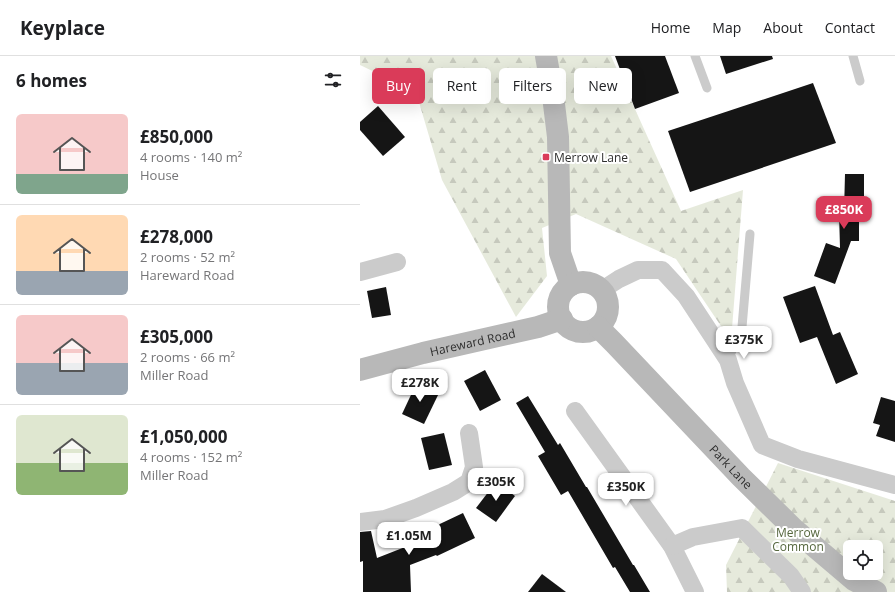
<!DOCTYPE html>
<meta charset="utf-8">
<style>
body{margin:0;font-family:"Open Sans",sans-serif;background:#f2f2f2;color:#202124;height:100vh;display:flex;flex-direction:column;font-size:15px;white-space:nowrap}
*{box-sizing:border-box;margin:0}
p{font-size:13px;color:#757577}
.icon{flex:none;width:22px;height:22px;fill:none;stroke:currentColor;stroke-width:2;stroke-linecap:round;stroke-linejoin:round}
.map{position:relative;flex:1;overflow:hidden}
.drawer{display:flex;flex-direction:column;background:#fff;width:360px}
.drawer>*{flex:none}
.top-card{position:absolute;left:12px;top:12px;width:380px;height:36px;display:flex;gap:8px}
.tools{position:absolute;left:483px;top:484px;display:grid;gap:8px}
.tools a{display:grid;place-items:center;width:40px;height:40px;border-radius:6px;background:#fff;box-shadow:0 4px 16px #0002;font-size:20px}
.price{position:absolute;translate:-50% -34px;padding:0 9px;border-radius:8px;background:#fff;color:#222;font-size:13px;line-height:26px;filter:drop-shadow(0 1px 2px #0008)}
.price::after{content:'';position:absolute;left:50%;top:24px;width:12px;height:9px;margin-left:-6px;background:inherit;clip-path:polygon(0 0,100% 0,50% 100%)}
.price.current{background:#da3b59;color:#fff}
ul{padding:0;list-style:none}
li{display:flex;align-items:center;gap:12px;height:100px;padding:0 16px}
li+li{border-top:1px solid #e0e0e0}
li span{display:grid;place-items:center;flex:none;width:112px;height:80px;border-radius:6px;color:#555}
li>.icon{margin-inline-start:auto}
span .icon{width:48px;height:48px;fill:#fffc;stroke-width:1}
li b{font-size:17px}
h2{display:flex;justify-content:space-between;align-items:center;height:48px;padding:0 16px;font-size:17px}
.pill{padding:0 14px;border-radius:6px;background:#fff;box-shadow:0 4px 16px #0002;font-size:14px;line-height:36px}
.pill.current{background:#da3b59;color:#fff}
header{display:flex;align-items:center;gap:24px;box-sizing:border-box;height:56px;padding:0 20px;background:#fff;border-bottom:1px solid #e0e0e0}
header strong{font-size:19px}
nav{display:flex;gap:22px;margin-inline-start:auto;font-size:14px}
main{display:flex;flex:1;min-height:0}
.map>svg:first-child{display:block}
.forest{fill:url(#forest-firs);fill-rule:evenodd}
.building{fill:#151515}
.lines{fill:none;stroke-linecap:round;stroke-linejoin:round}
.lane{stroke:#cbcbcb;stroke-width:9}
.street{stroke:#cbcbcb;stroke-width:18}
.secondary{stroke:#b8b8b8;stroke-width:22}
.poi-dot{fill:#da3b59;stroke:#fff;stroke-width:1.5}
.labels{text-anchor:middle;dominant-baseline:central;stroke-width:4;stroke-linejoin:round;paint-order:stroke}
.poi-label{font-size:12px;fill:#2e2e2e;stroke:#fff;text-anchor:start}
.street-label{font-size:12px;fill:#2e2e2e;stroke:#fff}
.park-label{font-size:12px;fill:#56673e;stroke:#fff}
</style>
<header>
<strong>Keyplace</strong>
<nav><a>Home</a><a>Map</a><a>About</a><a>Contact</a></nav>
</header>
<main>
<section class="drawer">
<h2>6 homes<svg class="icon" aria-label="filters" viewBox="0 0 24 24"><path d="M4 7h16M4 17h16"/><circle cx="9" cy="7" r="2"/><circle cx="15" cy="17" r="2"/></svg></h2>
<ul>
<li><span style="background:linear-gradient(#f6c9c9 75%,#7fa58c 0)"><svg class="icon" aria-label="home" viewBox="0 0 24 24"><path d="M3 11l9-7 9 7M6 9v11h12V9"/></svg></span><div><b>£850,000</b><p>4 rooms · 140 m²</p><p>House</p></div></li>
<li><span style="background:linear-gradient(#ffd9b3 70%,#9aa5b1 0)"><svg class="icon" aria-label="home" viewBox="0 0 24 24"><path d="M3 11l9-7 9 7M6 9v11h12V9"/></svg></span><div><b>£278,000</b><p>2 rooms · 52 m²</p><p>Hareward Road</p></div></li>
<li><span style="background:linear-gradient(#f6c9c9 60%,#9aa5b1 0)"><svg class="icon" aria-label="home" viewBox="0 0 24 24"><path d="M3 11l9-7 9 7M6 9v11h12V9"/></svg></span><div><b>£305,000</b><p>2 rooms · 66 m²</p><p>Miller Road</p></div></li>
<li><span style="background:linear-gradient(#dfe7d0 60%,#8fb573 0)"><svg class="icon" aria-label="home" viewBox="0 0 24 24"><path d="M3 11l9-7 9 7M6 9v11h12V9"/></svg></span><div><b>£1,050,000</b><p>4 rooms · 152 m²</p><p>Miller Road</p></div></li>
</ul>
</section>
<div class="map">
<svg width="535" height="536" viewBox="0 0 535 536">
<defs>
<pattern id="forest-firs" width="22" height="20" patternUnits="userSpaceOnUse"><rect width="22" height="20" fill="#e6eadc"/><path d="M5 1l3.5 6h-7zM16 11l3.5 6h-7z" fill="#c6c9bd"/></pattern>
</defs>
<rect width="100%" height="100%" fill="#fff"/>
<!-- forest -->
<g class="forest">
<path d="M0 0H251L321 155 383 134 371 285 316 203 216 158 182 172 187 220 156 261 82 124 56 36 0 9Z"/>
<path d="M418 407 535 445V536H367L366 509ZM490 491H516V517H490Z"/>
</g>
<!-- building -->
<g class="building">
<path d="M255 0H305L319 37 275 53Z"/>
<path d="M360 0H412L413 3 366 18Z"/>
<path d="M453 27 476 87 330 136 308 75Z"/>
<path d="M18 50 45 81 23 100 0 74V66Z"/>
<path d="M485 118H504V149H499V185H491L475 228 454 220 466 187 480 192 479 156H484Z"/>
<path d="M455 230 473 279 480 276 498 318 476 328 457 281 440 287 423 241Z"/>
<path d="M26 231 31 259 12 262 7 235Z"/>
<path d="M125 314 141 344 120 355 104 325Z"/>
<path d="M57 326 79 337 64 368 42 358Z"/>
<path d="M168 340 198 389 200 387 226 431H227L273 509H274L290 536H270L255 511 253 512 208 435 201 439 178 400 185 396 156 347Z"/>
<path d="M521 341 535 345V386L516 380 520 369 513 367Z"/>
<path d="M84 377 92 409 69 414 61 382Z"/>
<path d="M136 426 155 440 136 466 116 452Z"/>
<path d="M103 457 115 482 77 500 76 499 50 509 51 536H3V505L0 506V476L11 475 17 502 68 482 65 475Z"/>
<path d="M182 518 206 536H168Z"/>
</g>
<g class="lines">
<!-- lane -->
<g class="lane">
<path d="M335 0 347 32"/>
<path d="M493 0 500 25"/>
<path d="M368 304 382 271 390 178"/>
</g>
<!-- street -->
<g class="street">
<path d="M0 216 37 206"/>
<path d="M242 234 259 223 278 214H302L326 240 368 304 375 327 402 389 438 403 535 429"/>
<path d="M215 355 312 490 335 536"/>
<path d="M0 466 25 463 56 452 93 436 109 426 114 411 109 377"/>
<path d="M312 490 333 481 382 472 431 520 442 536"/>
</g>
<!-- secondary -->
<g class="secondary">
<path d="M186 0 193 40 198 81 200 197 211 229"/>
<circle cx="223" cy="251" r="25"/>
<path id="s1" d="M238 271 254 287 381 421 435 474 494 524 516 536"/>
<path id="s2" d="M0 314 63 297 178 271 202 263"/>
</g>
</g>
<!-- markers -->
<rect class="poi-dot" x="182" y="97" width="8" height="8" rx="2"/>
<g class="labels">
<!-- poi labels -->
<g class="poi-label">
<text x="194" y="101">Merrow Lane</text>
</g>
<!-- street labels -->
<g class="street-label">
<text stroke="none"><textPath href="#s2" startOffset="116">Hareward Road</textPath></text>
<text stroke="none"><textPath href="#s1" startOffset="193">Park Lane</textPath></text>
</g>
<!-- park labels -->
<g class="park-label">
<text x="438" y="476">Merrow<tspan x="438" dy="14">Common</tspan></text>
</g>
</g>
</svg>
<div class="tools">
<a><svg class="icon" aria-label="locate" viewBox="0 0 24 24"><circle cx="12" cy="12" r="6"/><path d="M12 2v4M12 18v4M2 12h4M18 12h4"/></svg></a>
</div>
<b class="price current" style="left:484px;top:174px">£850K</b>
<b class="price" style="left:384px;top:304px">£375K</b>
<b class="price" style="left:60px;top:347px">£278K</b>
<b class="price" style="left:136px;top:446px">£305K</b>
<b class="price" style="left:266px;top:451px">£350K</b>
<b class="price" style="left:49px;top:500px">£1.05M</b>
<div class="top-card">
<a class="pill current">Buy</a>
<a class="pill">Rent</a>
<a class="pill">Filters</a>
<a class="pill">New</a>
</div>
</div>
</main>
